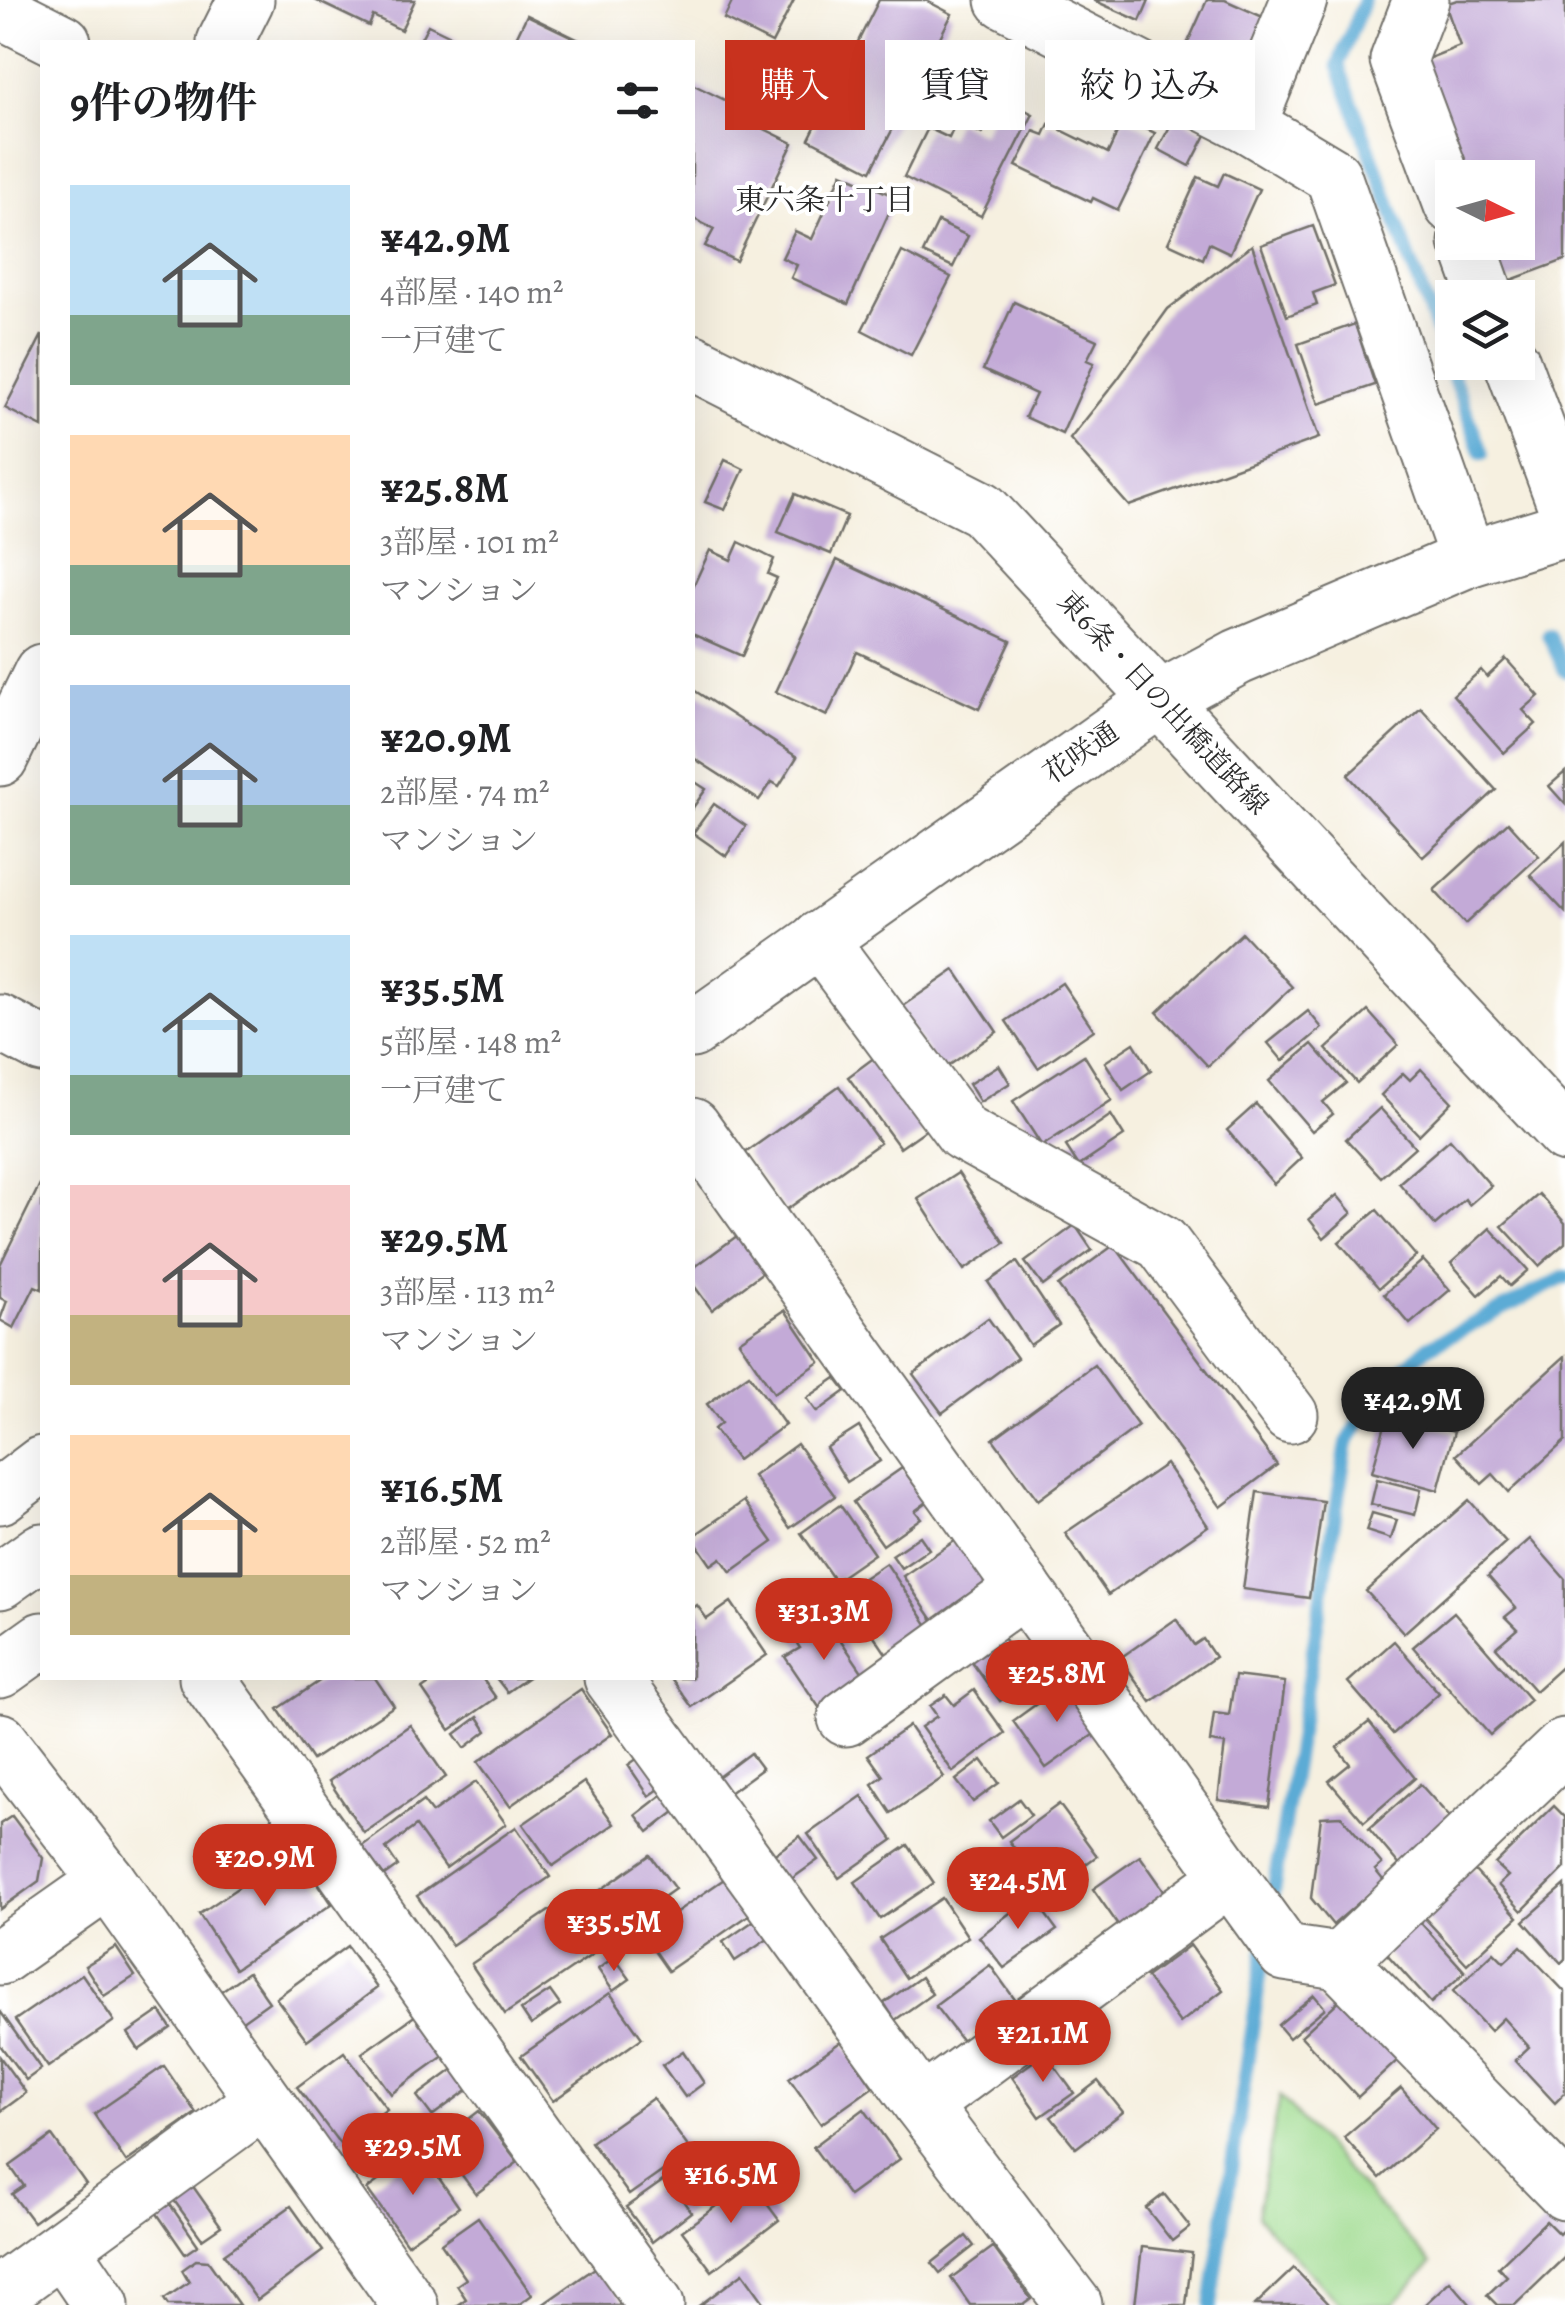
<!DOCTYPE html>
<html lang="ja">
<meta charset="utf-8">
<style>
body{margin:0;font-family:Alegreya,"Noto Serif JP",serif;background:#f2f2f2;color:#202124;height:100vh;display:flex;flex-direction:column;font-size:38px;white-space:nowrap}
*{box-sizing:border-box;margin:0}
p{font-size:32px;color:#757577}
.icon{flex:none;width:55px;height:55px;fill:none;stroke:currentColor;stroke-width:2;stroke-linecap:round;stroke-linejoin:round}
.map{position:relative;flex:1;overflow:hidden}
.drawer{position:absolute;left:40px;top:40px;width:655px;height:1640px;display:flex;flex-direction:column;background:#fff;border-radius:0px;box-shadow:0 10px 40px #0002}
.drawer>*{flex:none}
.hud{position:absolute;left:725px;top:40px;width:690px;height:90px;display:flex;gap:20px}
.needle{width:65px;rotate:95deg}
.buttons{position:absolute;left:1435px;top:160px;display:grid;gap:20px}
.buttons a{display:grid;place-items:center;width:100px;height:100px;border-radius:0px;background:#fff;box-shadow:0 10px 40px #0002;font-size:50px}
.price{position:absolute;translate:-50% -85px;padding:0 22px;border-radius:35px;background:#c8321e;color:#fff;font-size:32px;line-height:65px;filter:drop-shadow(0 2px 5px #0008)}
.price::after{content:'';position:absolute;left:50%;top:60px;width:30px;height:22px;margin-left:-15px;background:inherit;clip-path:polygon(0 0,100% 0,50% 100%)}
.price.current{background:#222;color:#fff}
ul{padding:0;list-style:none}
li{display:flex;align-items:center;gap:30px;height:250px;padding:0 30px}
li span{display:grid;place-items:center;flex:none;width:280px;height:200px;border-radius:0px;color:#555}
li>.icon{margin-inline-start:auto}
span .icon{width:120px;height:120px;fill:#fffc;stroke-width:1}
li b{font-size:42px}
h2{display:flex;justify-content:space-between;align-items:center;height:120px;padding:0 30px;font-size:42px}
.chip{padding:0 35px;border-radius:0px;background:#fff;box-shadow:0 10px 40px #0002;font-size:35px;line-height:90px}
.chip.current{background:#c8321e;color:#fff}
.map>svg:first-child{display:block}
.green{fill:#9fdb8f;stroke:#65835d;stroke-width:2.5}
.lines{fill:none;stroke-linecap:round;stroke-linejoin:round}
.stream{stroke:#5babd5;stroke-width:14}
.building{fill:#c3aad7}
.minor-casing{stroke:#72706a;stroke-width:59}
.minor{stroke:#fff;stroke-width:55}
.labels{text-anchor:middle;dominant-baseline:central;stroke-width:8;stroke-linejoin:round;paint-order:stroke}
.street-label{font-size:28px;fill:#2b2b2b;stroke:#fff}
.neighbourhood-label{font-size:30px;fill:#2b2b2b;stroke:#fff}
</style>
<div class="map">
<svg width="1565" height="2305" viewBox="0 0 1565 2305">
<rect width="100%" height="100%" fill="#fff"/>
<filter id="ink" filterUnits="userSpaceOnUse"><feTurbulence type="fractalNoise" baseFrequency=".01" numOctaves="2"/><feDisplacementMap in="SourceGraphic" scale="20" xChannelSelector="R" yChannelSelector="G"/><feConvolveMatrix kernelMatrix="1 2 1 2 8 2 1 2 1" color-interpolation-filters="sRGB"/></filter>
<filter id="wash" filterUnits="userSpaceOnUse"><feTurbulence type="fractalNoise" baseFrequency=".0048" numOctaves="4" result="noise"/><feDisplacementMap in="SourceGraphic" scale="40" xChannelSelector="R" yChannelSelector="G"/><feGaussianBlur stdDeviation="2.25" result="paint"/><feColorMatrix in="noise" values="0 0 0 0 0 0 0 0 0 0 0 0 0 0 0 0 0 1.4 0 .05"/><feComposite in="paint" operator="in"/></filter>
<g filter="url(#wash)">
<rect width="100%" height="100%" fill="#f6f0e0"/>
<!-- green -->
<path class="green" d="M1280 2096 1431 2264 1393 2305H1341L1257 2216Z"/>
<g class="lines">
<!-- stream -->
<g class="stream">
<path d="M1364 0 1338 65 1482 454"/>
<path d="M1548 634 1565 671"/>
<path d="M1271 1904 1347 1443 1380 1389 1428 1347 1565 1277"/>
<path d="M1211 2305 1264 1950"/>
</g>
</g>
<g id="blocks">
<!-- building -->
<g class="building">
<path d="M315 0H415L401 30 373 16 369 26Z"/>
<path d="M733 0H794L772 43 724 19Z"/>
<path d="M879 0H925L952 14 871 171 809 139Z"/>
<path d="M1093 0H1149L1140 21Z"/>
<path d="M1207 0H1225L1265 18 1235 85 1180 60Z"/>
<path d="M1457 0H1565V260L1503 283 1488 242H1518V178H1465L1422 61 1460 46 1445 4Z"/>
<path d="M527 15 583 42H514Z"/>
<path d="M428 25 463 42H419Z"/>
<path d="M692 84 737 106 734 114 793 143 736 261 705 246 714 229 692 218Z"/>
<path d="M1002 98 1033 114 981 216 904 177 928 128 949 138 957 121 982 134Z"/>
<path d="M1175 117 1207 133 1190 166 1158 149Z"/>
<path d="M1124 118 1155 133 1118 210 1093 198 1091 202 1016 166 1034 131 1044 135 1049 124 1108 153Z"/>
<path d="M842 173 896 197 848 304 791 278 797 265 782 258 795 231 812 239Z"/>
<path d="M1224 173 1259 189 1230 253 1209 243 1203 259 1168 243 1198 177 1218 186Z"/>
<path d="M938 222 968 236 953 267 923 253Z"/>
<path d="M1313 226 1335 285 1313 293 1317 305 1287 316 1261 245Z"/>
<path d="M1252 245 1319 438 1129 506 1070 439 1117 380 1168 309Z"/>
<path d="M902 252 951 277 911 355 862 330Z"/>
<path d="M1014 302 1097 340 1087 360 1094 363 1062 434 1025 417 1036 394 983 370Z"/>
<path d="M1355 324 1375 385 1319 404 1298 344Z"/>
<path d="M42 335V427L5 408Z"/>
<path d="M725 460 744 469 725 510 705 502Z"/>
<path d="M795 494 847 516 831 554 778 532Z"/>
<path d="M739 542 774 559 768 574 777 578 742 656 692 634V589L710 550 731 560Z"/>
<path d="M837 560 1011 641 979 709 857 652 827 716 776 692Z"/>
<path d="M1506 659 1539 696 1523 710 1536 724 1504 753 1453 695 1481 670 1487 677Z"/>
<path d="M692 689 797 757 779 786 772 782 759 800 692 757Z"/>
<path d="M1421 708 1496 790 1423 857 1348 775Z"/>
<path d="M1565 772V804L1549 786Z"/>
<path d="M692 780 706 789 692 809Z"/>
<path d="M714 804 746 826 726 856 693 833Z"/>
<path d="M1508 822 1539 856 1465 924 1434 890Z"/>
<path d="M1565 842V912L1530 875Z"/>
<path d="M1242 933 1292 987 1208 1066 1157 1012Z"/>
<path d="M955 970 997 1032 941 1071 898 1009Z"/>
<path d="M1062 983 1094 1030 1038 1068 1006 1021Z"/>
<path d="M1308 1011 1322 1028 1283 1061 1268 1043Z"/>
<path d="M1368 1011 1398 1045 1357 1083 1326 1049Z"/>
<path d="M1134 1043 1151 1071 1123 1090 1105 1062Z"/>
<path d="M1312 1044 1346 1083 1323 1102 1333 1114 1312 1131 1269 1081Z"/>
<path d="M1084 1055 1112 1100 1042 1146 1013 1101Z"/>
<path d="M875 1057 927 1129 900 1148 848 1077Z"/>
<path d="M999 1065 1010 1083 980 1102 969 1084Z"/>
<path d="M1421 1069 1452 1102 1419 1135 1381 1095 1403 1073 1410 1080Z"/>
<path d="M839 1086 880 1143 786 1210 745 1153Z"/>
<path d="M1256 1104 1302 1158 1274 1184 1227 1130Z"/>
<path d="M1380 1108 1415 1147 1381 1177 1346 1139Z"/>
<path d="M1111 1115 1124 1136 1079 1166 1066 1146Z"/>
<path d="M1450 1139 1491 1186 1469 1205 1465 1199 1435 1225 1399 1183Z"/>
<path d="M958 1173 1005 1243 964 1270 918 1199Z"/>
<path d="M42 1180V1289L35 1286 14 1328 0 1320 7 1301 0 1298V1265Z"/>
<path d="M1539 1194 1565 1223V1243L1539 1266 1502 1226Z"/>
<path d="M1337 1195 1352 1213 1324 1238 1309 1219Z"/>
<path d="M1377 1210 1416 1256 1379 1288 1339 1242Z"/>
<path d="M1075 1225 1092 1250 1043 1286 1025 1262Z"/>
<path d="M1490 1228 1528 1270 1510 1286 1501 1276 1479 1295 1451 1263Z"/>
<path d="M741 1233 767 1269 712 1310 692 1283V1269Z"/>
<path d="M1114 1245 1277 1465 1221 1507 1058 1286Z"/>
<path d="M1423 1260 1450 1290 1410 1324 1384 1294Z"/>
<path d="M1017 1262 1059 1325 1030 1345 988 1282Z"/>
<path d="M785 1310 820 1362 774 1393 739 1341Z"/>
<path d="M988 1318 1017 1358 942 1413 913 1374Z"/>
<path d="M1565 1356V1441L1509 1492 1493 1474 1482 1484 1456 1455Z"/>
<path d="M1094 1365 1138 1426 1038 1500 993 1439Z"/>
<path d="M749 1374 785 1425 737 1460 714 1429 721 1423 707 1404Z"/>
<path d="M836 1378 846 1391 817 1412 807 1398Z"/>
<path d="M1388 1414 1454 1432 1438 1490 1372 1472Z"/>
<path d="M859 1427 880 1461 847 1482 826 1448Z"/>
<path d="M797 1444 835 1496 790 1528 753 1476Z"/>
<path d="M1166 1464 1208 1526 1108 1595 1065 1533Z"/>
<path d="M902 1468 927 1502 915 1511 921 1518 883 1545 853 1502Z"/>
<path d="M1377 1479 1421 1490 1415 1515 1371 1504Z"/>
<path d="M1257 1492 1323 1501 1309 1598 1243 1589Z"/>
<path d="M1469 1500 1506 1542 1404 1633 1366 1591Z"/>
<path d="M744 1501 773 1542 731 1572 721 1558 711 1565 692 1537Z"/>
<path d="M840 1505 874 1554 835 1581 801 1533Z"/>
<path d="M1372 1513 1397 1520 1391 1539 1366 1531Z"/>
<path d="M920 1536 929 1549 901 1568 892 1555Z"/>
<path d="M962 1536 991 1579 955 1604 960 1611 937 1626 903 1576Z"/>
<path d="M1530 1539 1565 1579V1664L1535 1691 1496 1647 1517 1629 1505 1617 1516 1608 1488 1576Z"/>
<path d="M886 1563 929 1627 893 1664 844 1591Z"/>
<path d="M731 1602 767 1655 692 1707 671 1678H692V1609L697 1605 707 1619Z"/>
<path d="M821 1611 869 1682 823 1713 785 1657 800 1648 789 1632Z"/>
<path d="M1454 1612 1530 1700 1490 1735 1413 1647Z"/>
<path d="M1176 1619 1194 1645 1203 1639 1215 1657 1151 1702 1120 1658Z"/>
<path d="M1000 1634 1033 1678 1000 1701 968 1657Z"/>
<path d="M1394 1641 1439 1693 1393 1734 1348 1682Z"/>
<path d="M1235 1676 1285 1682 1269 1807 1218 1800 1225 1744 1210 1742 1214 1713 1229 1715Z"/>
<path d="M324 1678H375L394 1706 312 1760 278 1709Z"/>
<path d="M438 1678H482L496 1698 450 1730 422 1689Z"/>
<path d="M496 1678H527L507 1692Z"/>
<path d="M1067 1682 1100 1730 1046 1768 1013 1721Z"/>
<path d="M581 1689 612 1734 510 1806 478 1762Z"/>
<path d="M974 1690 1005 1733 953 1772 921 1727 937 1716 930 1706 946 1695 954 1705Z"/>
<path d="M478 1717 487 1731 465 1748 455 1734Z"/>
<path d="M1369 1722 1415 1778 1364 1822 1329 1781 1350 1764 1337 1748Z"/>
<path d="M410 1725 446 1777 364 1833 329 1781Z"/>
<path d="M909 1726 944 1777 891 1813 872 1784 883 1776 868 1755Z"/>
<path d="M750 1753 762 1769 725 1796 714 1780Z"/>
<path d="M644 1754 665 1785 649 1796 628 1765Z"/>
<path d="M982 1760 999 1783 973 1802 956 1780Z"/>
<path d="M476 1782 506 1824 446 1868 416 1826 386 1848 398 1866 384 1876 362 1846 423 1801 432 1813Z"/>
<path d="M584 1782 614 1824 553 1866 523 1824Z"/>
<path d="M1420 1784 1455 1823 1402 1868 1369 1829Z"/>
<path d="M667 1791 680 1808 649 1832 636 1815Z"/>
<path d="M862 1796 893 1840 839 1878 808 1834Z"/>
<path d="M1019 1799 1031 1815 1001 1837 989 1821Z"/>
<path d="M1059 1804 1097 1856 1047 1892 1009 1841Z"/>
<path d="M1554 1806 1565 1817V1868L1522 1911 1498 1885 1508 1876 1495 1864Z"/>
<path d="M12 1816 43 1858 39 1881 0 1909V1824Z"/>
<path d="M1341 1816 1382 1864 1375 1870 1384 1881 1333 1925 1311 1898 1321 1817Z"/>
<path d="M516 1827 550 1877 452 1945 417 1896Z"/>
<path d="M800 1836 818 1860 786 1883 769 1858Z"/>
<path d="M908 1845 934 1883 880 1919 855 1882Z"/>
<path d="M295 1849 332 1904 235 1969 199 1914Z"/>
<path d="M650 1855 675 1889 606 1938 582 1903Z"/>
<path d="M1140 1856 1166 1893 1119 1926 1093 1889Z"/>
<path d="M1472 1868 1518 1917 1467 1964 1422 1915Z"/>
<path d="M730 1875 755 1911 668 1971 643 1935Z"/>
<path d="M1565 1885V1959L1561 1963 1524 1921Z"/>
<path d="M1032 1896 1057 1930 1004 1968 979 1937Z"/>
<path d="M568 1898 602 1948 505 2014 471 1964Z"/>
<path d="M942 1898 968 1937 906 1978 880 1939Z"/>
<path d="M1411 1912 1465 1972 1431 2003 1377 1943Z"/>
<path d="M755 1920 768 1939 735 1961 723 1942Z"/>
<path d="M1190 1945 1223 1990 1180 2023 1146 1977Z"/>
<path d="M347 1946 377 1988 307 2040 276 1998Z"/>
<path d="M1521 1946 1565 1992V2093L1555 2103 1515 2060 1529 2047 1503 2018 1490 2031 1453 1991 1494 1952 1504 1962Z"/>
<path d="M116 1947 135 1976 104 1996 85 1966Z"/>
<path d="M614 1957 630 1979 613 1991 598 1969Z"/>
<path d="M990 1965 1016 2001 962 2041 935 2006Z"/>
<path d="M248 1972 269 2002 238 2024 217 1994Z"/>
<path d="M82 1974 114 2021 48 2067 15 2020Z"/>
<path d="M921 1977 932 1994 895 2020 884 2003Z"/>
<path d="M550 1991 560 2005 531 2025 521 2010Z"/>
<path d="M610 1993 642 2038 553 2101 521 2056Z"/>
<path d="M1314 1995 1325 2008 1289 2038 1278 2025Z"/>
<path d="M1343 1997 1400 2058 1358 2097 1301 2036Z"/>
<path d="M0 2011 41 2069 26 2080 0 2045Z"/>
<path d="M160 2011 171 2028 139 2050 128 2033Z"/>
<path d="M416 2015 445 2055 391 2094 362 2053Z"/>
<path d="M842 2041 873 2087 821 2124 789 2078Z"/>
<path d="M683 2051 704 2083 685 2097 662 2065Z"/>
<path d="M344 2052 387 2109 340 2144 297 2087Z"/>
<path d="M1045 2053 1074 2093 1040 2117 1012 2077Z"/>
<path d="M0 2057 26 2093 0 2112Z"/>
<path d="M459 2065 474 2085 432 2116 417 2096Z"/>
<path d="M164 2066 196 2113 126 2162 94 2114Z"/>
<path d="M1098 2081 1123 2112 1076 2148 1051 2117Z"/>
<path d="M1401 2088 1436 2129 1380 2178 1344 2137Z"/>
<path d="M653 2098 691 2151 629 2195 591 2142Z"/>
<path d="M864 2109 900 2159 849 2196 813 2147Z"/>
<path d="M479 2111 518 2162 476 2194 438 2143Z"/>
<path d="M374 2124 385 2140 354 2164 342 2148Z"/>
<path d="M52 2136 86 2184 33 2222 12 2194 24 2186 10 2166Z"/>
<path d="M420 2151 459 2207 407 2244 367 2189Z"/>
<path d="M667 2178 691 2212 652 2242 626 2207Z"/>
<path d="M750 2181 779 2220 712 2271 682 2231Z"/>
<path d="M192 2185 221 2226 202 2239 173 2199Z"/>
<path d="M1164 2194 1190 2227 1172 2241 1146 2208Z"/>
<path d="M169 2203 198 2245 185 2254 156 2212Z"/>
<path d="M291 2206 323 2251 257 2300 224 2254Z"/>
<path d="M478 2217 532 2295 518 2305H457L466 2299 457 2285 466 2279 441 2243Z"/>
<path d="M1546 2221 1559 2234 1565 2228V2257L1515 2305H1497L1487 2295 1507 2276 1498 2267Z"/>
<path d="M966 2236 974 2246 940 2273 932 2263Z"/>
<path d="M993 2247 1031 2299 1023 2305H970L951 2278Z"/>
<path d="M1142 2247 1192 2253 1186 2305H1135Z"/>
<path d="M196 2260 208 2261 239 2305H168L164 2299 189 2282 182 2270Z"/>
<path d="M598 2266 625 2305H542Z"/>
<path d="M1294 2268 1329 2305H1255Z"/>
<path d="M743 2273 766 2305H700Z"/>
<path d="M1450 2281 1471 2305H1424Z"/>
</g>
</g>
</g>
<g filter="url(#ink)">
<use href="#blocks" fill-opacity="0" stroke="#72706a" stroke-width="2.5"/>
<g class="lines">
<!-- minor casing -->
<g class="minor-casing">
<g id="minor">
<path d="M1004 0 1248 125 1333 176 1468 559"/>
<path d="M1421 0 1398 60 1452 205"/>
<path d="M0 10 63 42"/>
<path d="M225 42 246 0"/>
<path d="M1248 125 1299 0"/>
<path d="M1467 242 1487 298"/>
<path d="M692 362 982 509 1565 1134"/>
<path d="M1512 362 1565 504"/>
<path d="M0 758 42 672"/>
<path d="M819 939 963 1133 1162 1243 1290 1415"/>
<path d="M0 1023 42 1045"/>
<path d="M692 1030 1160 699 1238 657 1468 559 1565 529"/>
<path d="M692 1126 1230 1877 922 2105"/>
<path d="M0 1496 42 1464"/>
<path d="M0 1581 42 1551"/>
<path d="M0 1670 42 1640"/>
<path d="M207 1678 656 2305"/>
<path d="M612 1678 922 2105 1074 2305"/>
<path d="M846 1718 1024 1589"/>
<path d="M0 1741 108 1881 410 2305"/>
<path d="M1230 1877 1285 1953 1339 1961 1565 2192"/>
<path d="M0 1957 108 1881"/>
<path d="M1339 1961 1565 1746"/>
<path d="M63 2249 101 2305"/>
<path d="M0 2293 263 2101"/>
</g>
</g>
<!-- minor -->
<use href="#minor" class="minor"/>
</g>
</g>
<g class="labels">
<!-- street labels -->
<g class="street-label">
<text transform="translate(1163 703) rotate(47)">東6条・日の出橋道路線</text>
<text transform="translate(1081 753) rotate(-35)">花咲通</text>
</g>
<!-- neighbourhood labels -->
<g class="neighbourhood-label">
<text x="825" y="200">東六条十丁目</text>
</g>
</g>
</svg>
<div class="buttons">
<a><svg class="needle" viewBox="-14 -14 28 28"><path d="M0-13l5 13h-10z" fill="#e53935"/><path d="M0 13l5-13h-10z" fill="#757577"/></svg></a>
<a><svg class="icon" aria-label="layers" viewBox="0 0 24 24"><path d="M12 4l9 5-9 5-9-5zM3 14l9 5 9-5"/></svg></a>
</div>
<b class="price current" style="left:1413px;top:1452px">¥42.9M</b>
<b class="price" style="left:824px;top:1663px">¥31.3M</b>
<b class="price" style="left:1057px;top:1725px">¥25.8M</b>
<b class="price" style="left:265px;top:1909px">¥20.9M</b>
<b class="price" style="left:1018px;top:1932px">¥24.5M</b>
<b class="price" style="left:614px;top:1974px">¥35.5M</b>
<b class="price" style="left:1043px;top:2085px">¥21.1M</b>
<b class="price" style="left:413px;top:2198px">¥29.5M</b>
<b class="price" style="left:731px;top:2226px">¥16.5M</b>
<div class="hud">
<a class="chip current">購入</a>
<a class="chip">賃貸</a>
<a class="chip">絞り込み</a>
</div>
<section class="drawer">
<h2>9件の物件<svg class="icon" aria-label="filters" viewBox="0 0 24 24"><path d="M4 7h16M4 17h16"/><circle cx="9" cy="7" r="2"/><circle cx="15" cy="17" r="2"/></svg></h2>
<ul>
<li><span style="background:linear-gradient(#bfe0f5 65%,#7fa58c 0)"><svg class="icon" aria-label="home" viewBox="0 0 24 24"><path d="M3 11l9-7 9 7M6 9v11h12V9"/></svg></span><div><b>¥42.9M</b><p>4部屋 · 140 m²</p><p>一戸建て</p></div></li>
<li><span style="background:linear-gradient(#ffd9b3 65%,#7fa58c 0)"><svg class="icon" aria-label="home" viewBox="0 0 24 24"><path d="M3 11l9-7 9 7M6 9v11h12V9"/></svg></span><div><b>¥25.8M</b><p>3部屋 · 101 m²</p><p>マンション</p></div></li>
<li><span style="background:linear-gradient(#a9c7e8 60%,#7fa58c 0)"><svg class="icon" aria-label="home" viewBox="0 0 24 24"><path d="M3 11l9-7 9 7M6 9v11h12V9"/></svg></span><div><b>¥20.9M</b><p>2部屋 · 74 m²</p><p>マンション</p></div></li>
<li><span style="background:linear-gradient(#bfe0f5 70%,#7fa58c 0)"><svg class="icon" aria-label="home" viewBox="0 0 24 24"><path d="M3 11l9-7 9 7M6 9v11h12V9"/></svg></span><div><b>¥35.5M</b><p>5部屋 · 148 m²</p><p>一戸建て</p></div></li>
<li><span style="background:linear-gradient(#f6c9c9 65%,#c2b280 0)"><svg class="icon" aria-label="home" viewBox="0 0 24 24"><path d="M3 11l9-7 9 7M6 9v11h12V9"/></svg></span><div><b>¥29.5M</b><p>3部屋 · 113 m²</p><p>マンション</p></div></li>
<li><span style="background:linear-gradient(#ffd9b3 70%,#c2b280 0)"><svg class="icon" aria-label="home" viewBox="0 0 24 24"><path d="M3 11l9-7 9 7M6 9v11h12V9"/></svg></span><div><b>¥16.5M</b><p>2部屋 · 52 m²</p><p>マンション</p></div></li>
</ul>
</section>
</div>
